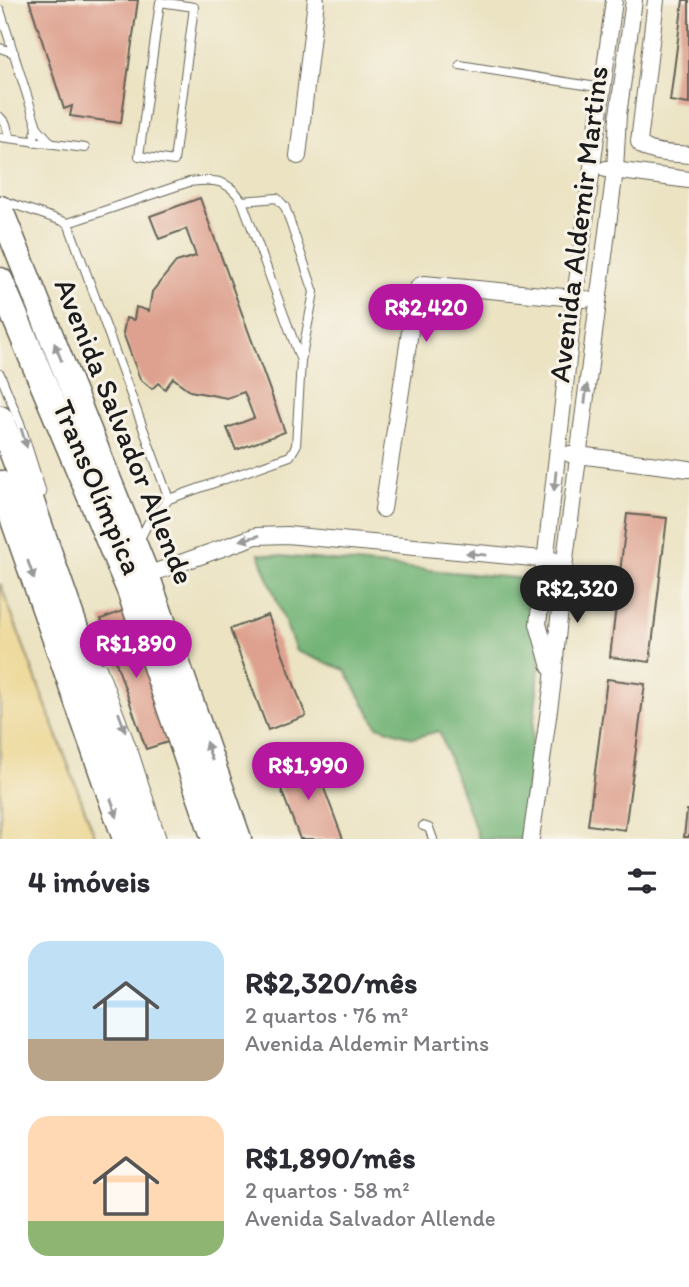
<!DOCTYPE html>
<html lang="pt">
<meta charset="utf-8">
<style>
body{margin:0;font-family:Itim,sans-serif;background:#f7f7f7;color:#2b2b33;height:100vh;display:flex;flex-direction:column;font-size:26px;white-space:nowrap}
*{box-sizing:border-box;margin:0}
p{font-size:23px;color:#7c7c81}
.icon{flex:none;width:38px;height:38px;fill:none;stroke:currentColor;stroke-width:2;stroke-linecap:round;stroke-linejoin:round}
.map{position:relative;height:839px;overflow:hidden}
.panel{display:flex;flex-direction:column;background:#fff;flex:1}
.panel>*{flex:none}
.price{position:absolute;translate:-50% -60px;padding:0 16px;border-radius:24px;background:#b5179e;color:#fff;font-size:23px;line-height:46px;filter:drop-shadow(0 2px 4px #0008)}
.price::after{content:'';position:absolute;left:50%;top:42px;width:21px;height:16px;margin-left:-10px;background:inherit;clip-path:polygon(0 0,100% 0,50% 100%)}
.price.selected{background:#222;color:#fff}
ul{padding:0;list-style:none}
li{display:flex;align-items:center;gap:21px;height:175px;padding:0 28px}
li span{display:grid;place-items:center;flex:none;width:196px;height:140px;border-radius:21px;color:#555}
li>.icon{margin-inline-start:auto}
span .icon{width:84px;height:84px;fill:#fffc;stroke-width:1}
li b{font-size:30px}
h2{display:flex;justify-content:space-between;align-items:center;height:84px;padding:0 28px;font-size:30px}
.map>svg:first-child{display:block}
.forest{fill:#73b477;stroke:#48684a;stroke-width:2}
.sand{fill:#eeda9e;stroke:#857b5d;stroke-width:2}
.building{fill:#dea18f}
.lines{fill:none;stroke-linecap:round;stroke-linejoin:round}
.service-casing{stroke:#646256;stroke-width:10}
.minor-casing{stroke:#646256;stroke-width:18}
.primary-casing{stroke:#646256;stroke-width:27}
.trunk-casing{stroke:#646256;stroke-width:29}
.service{stroke:#fff;stroke-width:8}
.minor{stroke:#fff;stroke-width:16}
.primary{stroke:#fff;stroke-width:24}
.trunk{stroke:#fff;stroke-width:26}
.oneway{fill:#999}
.labels{text-anchor:middle;dominant-baseline:central;stroke-width:6;stroke-linejoin:round;paint-order:stroke}
.street-label{font-size:30px;fill:#1c1c1c;stroke:#f7f3e8}
</style>
<div class="map">
<svg width="689" height="839" viewBox="0 0 689 839">
<rect width="100%" height="100%" fill="#f7f3e8"/>
<filter id="ink" filterUnits="userSpaceOnUse"><feTurbulence type="fractalNoise" baseFrequency=".0143" numOctaves="2"/><feDisplacementMap in="SourceGraphic" scale="14" xChannelSelector="R" yChannelSelector="G"/><feConvolveMatrix kernelMatrix="1 2 1 2 8 2 1 2 1" color-interpolation-filters="sRGB"/></filter>
<filter id="wash" filterUnits="userSpaceOnUse"><feTurbulence type="fractalNoise" baseFrequency=".00686" numOctaves="4" result="noise"/><feDisplacementMap in="SourceGraphic" scale="28" xChannelSelector="R" yChannelSelector="G"/><feGaussianBlur stdDeviation="1.57" result="paint"/><feColorMatrix in="noise" values="0 0 0 0 0 0 0 0 0 0 0 0 0 0 0 0 0 1.4 0 .05"/><feComposite in="paint" operator="in"/></filter>
<g filter="url(#wash)">
<rect width="100%" height="100%" fill="#ebe3c2"/>
<!-- forest -->
<path class="forest" d="M259 554 548 581 522 839H479L439 731 413 738 377 726 345 670 296 651Z"/>
<!-- sand -->
<path class="sand" d="M0 583 96 839H0Z"/>
<g id="blocks">
<!-- building -->
<g class="building">
<path d="M29 0H138L121 123 70 116 72 106 64 109Z"/>
<path d="M683 0H689V104L670 101Z"/>
<path d="M200 198 285 432 236 450 227 428 254 418 244 392 227 398 190 391 173 378 165 389 158 383 152 389 140 379 123 333 126 318 134 320 136 307 149 311 152 292 176 262 196 256 186 229 159 239 150 216Z"/>
<path d="M627 514 667 518 650 662 610 657Z"/>
<path d="M125 610 171 741 146 749 101 619Z"/>
<path d="M268 615 306 716 268 730 230 629Z"/>
<path d="M607 679 645 684 625 830 588 825Z"/>
<path d="M313 759 343 839H300L275 773Z"/>
<path d="M687 810H689V837H684Z"/>
</g>
</g>
</g>
<g filter="url(#ink)">
<use href="#blocks" fill-opacity="0" stroke="#646256" stroke-width="2"/>
<g class="lines">
<!-- service casing -->
<g class="service-casing">
<g id="service">
<path d="M160 2 194 7 174 161 139 156Z"/>
<path d="M0 10 37 127"/>
<path d="M0 48 14 53"/>
<path d="M460 65 603 88"/>
<path d="M0 117 6 124 9 136"/>
<path d="M0 137 85 148"/>
<path d="M33 142 37 127 52 144"/>
<path d="M1 200 68 223 189 182C214 179 228 179 242 201L301 361 296 446 290 456 169 499 148 523 139 541"/>
<path d="M242 201 277 198 285 207 314 292 301 361"/>
<path d="M68 223 169 499"/>
<path d="M0 374 20 423 42 493"/>
<path d="M102 667 135 755 162 839"/>
<path d="M423 826 429 828 433 839"/>
</g>
</g>
<!-- minor casing -->
<g class="minor-casing">
<g id="minor">
<path d="M656 0 639 142C647 155 675 153 689 155"/>
<path d="M298 156 316 0"/>
<path d="M606 169 689 180"/>
<path d="M570 454 689 469"/>
<path d="M383 509 416 292 419 286 424 284 585 299"/>
<path d="M147 575 256 536 287 535 553 560"/>
<path d="M550 667 538 624 575 297 614 0"/>
<path d="M531 839 552 688 565 559 615 170 618 115 634 0"/>
</g>
</g>
<!-- primary casing -->
<g class="primary-casing">
<g id="primary">
<path d="M0 208 147 575 239 839"/>
<path d="M0 483 125 839"/>
</g>
</g>
<!-- trunk casing -->
<g class="trunk-casing">
<g id="trunk">
<path d="M0 281 130 590 215 839"/>
<path d="M0 419 24 482 148 839"/>
</g>
</g>
<!-- service -->
<use href="#service" class="service"/>
<!-- minor -->
<use href="#minor" class="minor"/>
<!-- primary -->
<use href="#primary" class="primary"/>
<!-- trunk -->
<use href="#trunk" class="trunk"/>
</g>
<!-- one-way arrows -->
<defs><path id="oneway-solid" d="M-6-.8H1V-3.2L6.5 0L1 3.2V.8H-6Z" transform="scale(1.75)"/></defs>
<g class="oneway">
<use href="#oneway-solid" transform="translate(58 352) rotate(-112)"/>
<use href="#oneway-solid" transform="translate(586 394) rotate(-83)"/>
<use href="#oneway-solid" transform="translate(24 438) rotate(73)"/>
<use href="#oneway-solid" transform="translate(555 481) rotate(96)"/>
<use href="#oneway-solid" transform="translate(250 538) rotate(166)"/>
<use href="#oneway-solid" transform="translate(476 554) rotate(-174)"/>
<use href="#oneway-solid" transform="translate(31 570) rotate(71)"/>
<use href="#oneway-solid" transform="translate(122 722) rotate(70)"/>
<use href="#oneway-solid" transform="translate(209 751) rotate(-109)"/>
<use href="#oneway-solid" transform="translate(114 808) rotate(71)"/>
</g>
</g>
<g class="labels">
<!-- street labels -->
<g class="street-label">
<text transform="translate(578 224) rotate(-83)">Avenida Aldemir Martins</text>
<text transform="translate(125 431) rotate(68)">Avenida Salvador Allende</text>
<text transform="translate(98 487) rotate(67)">TransOlímpica</text>
</g>
</g>
</svg>
<b class="price" style="left:426px;top:344px">R$2,420</b>
<b class="price selected" style="left:577px;top:625px">R$2,320</b>
<b class="price" style="left:136px;top:680px">R$1,890</b>
<b class="price" style="left:308px;top:802px">R$1,990</b>
</div>
<section class="panel">
<h2>4 imóveis<svg class="icon" aria-label="filters" viewBox="0 0 24 24"><path d="M4 7h16M4 17h16"/><circle cx="9" cy="7" r="2"/><circle cx="15" cy="17" r="2"/></svg></h2>
<ul>
<li><span style="background:linear-gradient(#bfe0f5 70%,#b9a48a 0)"><svg class="icon" aria-label="home" viewBox="0 0 24 24"><path d="M3 11l9-7 9 7M6 9v11h12V9"/></svg></span><div><b>R$2,320/mês</b><p>2 quartos · 76 m²</p><p>Avenida Aldemir Martins</p></div></li>
<li><span style="background:linear-gradient(#ffd9b3 75%,#8fb573 0)"><svg class="icon" aria-label="home" viewBox="0 0 24 24"><path d="M3 11l9-7 9 7M6 9v11h12V9"/></svg></span><div><b>R$1,890/mês</b><p>2 quartos · 58 m²</p><p>Avenida Salvador Allende</p></div></li>
</ul>
</section>
